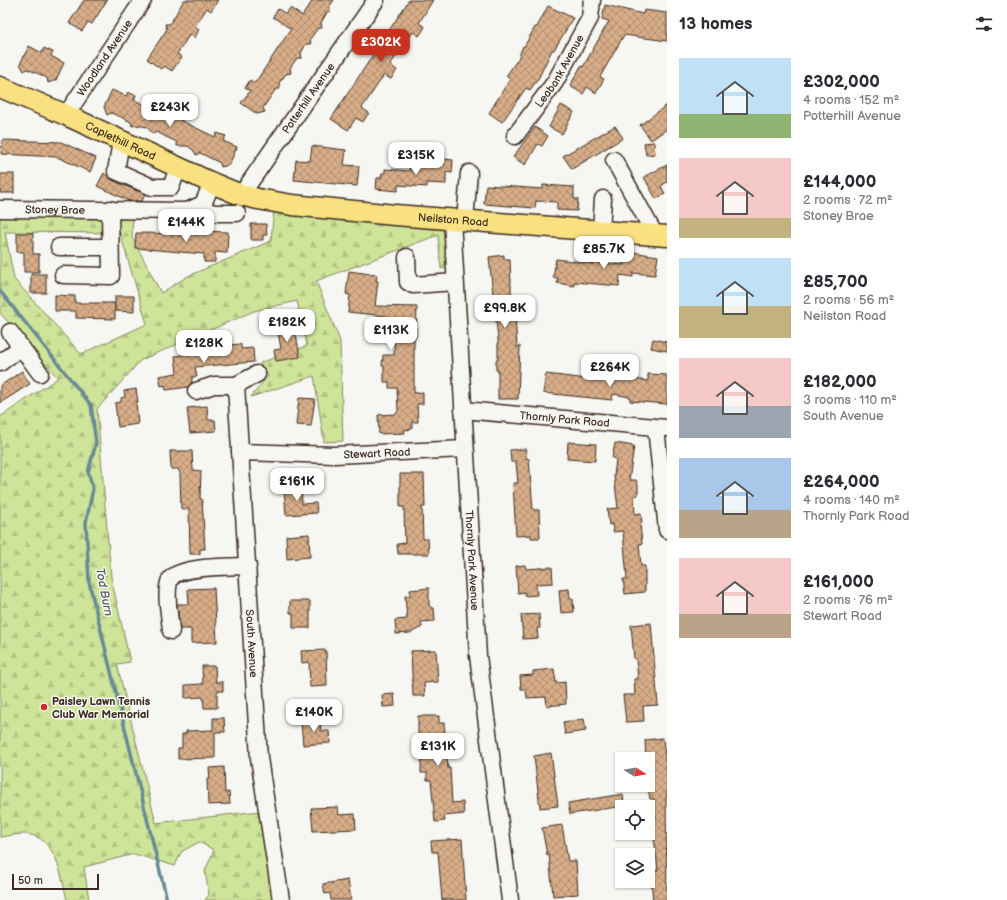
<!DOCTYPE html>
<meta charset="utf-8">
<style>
body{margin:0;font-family:"Balsamiq Sans",sans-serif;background:#f7f7f7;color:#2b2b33;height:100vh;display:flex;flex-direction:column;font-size:15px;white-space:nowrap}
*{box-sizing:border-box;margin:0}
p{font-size:13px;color:#7c7c81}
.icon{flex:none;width:22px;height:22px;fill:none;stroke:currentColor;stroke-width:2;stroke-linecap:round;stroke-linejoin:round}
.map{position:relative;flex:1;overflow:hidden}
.drawer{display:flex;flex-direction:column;background:#fff;width:340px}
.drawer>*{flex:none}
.needle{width:26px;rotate:101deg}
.buttons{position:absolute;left:615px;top:752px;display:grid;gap:8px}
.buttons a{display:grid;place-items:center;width:40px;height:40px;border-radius:0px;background:#fff;box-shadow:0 1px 3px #0004;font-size:20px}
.scale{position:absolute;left:12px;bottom:10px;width:87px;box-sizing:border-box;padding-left:4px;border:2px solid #3b2a1e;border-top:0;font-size:11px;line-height:14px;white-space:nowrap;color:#3b2a1e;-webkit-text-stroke:3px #f6f6f2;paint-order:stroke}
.price{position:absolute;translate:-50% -34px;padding:0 9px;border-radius:8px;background:#fff;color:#222;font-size:13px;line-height:26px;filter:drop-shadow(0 1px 2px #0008)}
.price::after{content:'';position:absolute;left:50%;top:24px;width:12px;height:9px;margin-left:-6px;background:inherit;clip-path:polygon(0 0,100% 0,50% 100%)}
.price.selected{background:#c8321e;color:#fff}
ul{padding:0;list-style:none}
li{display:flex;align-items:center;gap:12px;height:100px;padding:0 12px}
li span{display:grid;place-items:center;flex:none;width:112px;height:80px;border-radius:0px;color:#555}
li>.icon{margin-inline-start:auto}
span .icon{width:48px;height:48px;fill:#fffc;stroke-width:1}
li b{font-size:17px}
h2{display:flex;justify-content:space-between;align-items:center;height:48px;padding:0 12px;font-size:17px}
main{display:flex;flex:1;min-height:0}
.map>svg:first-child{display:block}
.forest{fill:url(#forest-firs);stroke:#84875c;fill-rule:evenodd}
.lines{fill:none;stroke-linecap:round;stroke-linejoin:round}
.stream{stroke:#688997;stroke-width:3.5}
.building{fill:url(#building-cross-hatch);stroke:#3b2a1e}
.minor-casing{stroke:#3b2a1e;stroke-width:19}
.major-casing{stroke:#3b2a1e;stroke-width:23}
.minor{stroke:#f6f6f2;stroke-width:16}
.major{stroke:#f9e181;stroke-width:20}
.poi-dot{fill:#c8321e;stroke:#f6f6f2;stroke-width:1.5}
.labels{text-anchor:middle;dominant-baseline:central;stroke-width:3;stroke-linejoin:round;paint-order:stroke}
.street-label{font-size:11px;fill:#3b2a1e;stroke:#f6f6f2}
.poi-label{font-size:11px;font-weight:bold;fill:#3b2a1e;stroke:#f6f6f2;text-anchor:start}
.water-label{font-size:12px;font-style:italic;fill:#52595a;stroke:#f6f6f2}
</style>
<main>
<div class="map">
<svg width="667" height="900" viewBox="0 0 667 900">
<defs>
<pattern id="forest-firs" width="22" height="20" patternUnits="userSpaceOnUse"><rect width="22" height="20" fill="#cee499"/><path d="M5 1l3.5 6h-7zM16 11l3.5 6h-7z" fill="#b2c483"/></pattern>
<pattern id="building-cross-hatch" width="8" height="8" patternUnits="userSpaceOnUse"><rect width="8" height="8" fill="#d7ae88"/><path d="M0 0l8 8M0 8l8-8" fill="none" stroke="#b08e6f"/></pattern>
</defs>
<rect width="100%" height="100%" fill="#f6f6f2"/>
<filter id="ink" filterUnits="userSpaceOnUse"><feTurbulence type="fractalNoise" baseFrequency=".025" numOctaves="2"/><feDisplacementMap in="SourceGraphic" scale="8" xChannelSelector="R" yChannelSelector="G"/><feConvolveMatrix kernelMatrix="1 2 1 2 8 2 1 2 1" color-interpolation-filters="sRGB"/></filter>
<g filter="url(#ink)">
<!-- forest -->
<path class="forest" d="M274 208 447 226 448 267 441 269 438 235 316 281 340 341 343 441 324 442 314 376 251 397 268 376 260 363 307 346 297 301 254 311 141 360 97 409 111 577 130 662 117 664 156 823 260 811 273 900H205L209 895 205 871 214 850 199 842 181 852 175 866 134 854 84 867 89 900H67C61 876 57 836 25 834 17 834 8 836 0 837V417L58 378 0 313V212L133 214 132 237 161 293 188 276 271 241ZM5 232 120 233 147 324 81 354 14 279Z"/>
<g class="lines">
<!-- stream -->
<path class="stream" d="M0 291 91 405 96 443 88 472 93 489 86 522 89 582 167 900"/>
</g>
<!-- building -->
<g class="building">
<path d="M84 0H107L92 24 88 22 82 31 69 23Z"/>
<path d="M184 0H218L211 11 207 8 195 26 199 29 195 38 190 34 177 54 182 57 172 71 164 66 161 69 147 59 167 29 165 24H170Z"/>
<path d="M313 0H334L329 7 330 11 327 12 321 23 322 28H318L310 39 311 44H306L301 53 302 58H297L290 68 291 73 286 74 279 83 280 89H276L269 99 263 108 265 112 257 114 241 103 250 91 245 88 250 80 255 83 291 29 273 17 278 9 286 14 290 8 302 16Z"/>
<path d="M409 0H433L419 23 425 27 419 36 413 32 390 65 397 70 391 79 384 75 362 108 369 113 366 117 363 122 356 118 348 130 331 119Z"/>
<path d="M605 5 643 14 644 10 667 13V41L624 35 600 77 604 79 596 93 587 87 583 94 570 86 581 66 583 67 609 21 602 19Z"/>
<path d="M548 6 573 18 554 50H552L538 79 530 90 526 88 502 122 489 113 510 79 506 76 518 59 523 46 524 47 535 27H537Z"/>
<path d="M29 46 42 53 44 48 48 50 53 52 51 56 64 63 56 80 48 83 47 78 37 73 27 69 24 71 20 64Z"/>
<path d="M112 90 126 96 128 92 132 94 136 95 134 100 172 116 174 112 182 116 180 120 215 137 217 133 226 136 223 141 237 147 229 165 221 167 220 163 200 153 196 155 194 151 188 146H177V142L166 137 157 132 153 134 147 127 137 125 132 126 131 122 121 117 111 113 107 115 104 107Z"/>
<path d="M561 105 574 112 562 134 549 127Z"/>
<path d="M667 105V129L651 140 640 125Z"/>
<path d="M615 126 623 138 572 169 563 156Z"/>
<path d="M535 127 548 136 542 146 538 144 525 165 513 157Z"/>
<path d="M2 140 61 142 96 158 90 172 57 157 1 154Z"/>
<path d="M654 142 655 154 646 155 644 143Z"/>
<path d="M312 146 346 150 344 165 359 166 357 186 294 180 296 160 310 161Z"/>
<path d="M433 158 453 160 452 173 446 172V184L427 183V187L398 185V191L376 189 377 178H381L382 173H385V169L409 171 410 164 432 166Z"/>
<path d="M667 165V182L661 186 665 194 656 199 644 177Z"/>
<path d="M104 173 112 180 145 194 142 201H129L97 186Z"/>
<rect x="0" y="174" width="14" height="19"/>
<path d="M486 185 543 189V185L574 187V199H578L577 211 557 210V202L536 201 535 208 484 204Z"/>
<path d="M251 224H266L267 235H263V240H251Z"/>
<path d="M202 231 228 232 227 253 215 252V262H204V254L135 248 136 233 202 234Z"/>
<path d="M17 233H33V254H39V272H24V252H17Z"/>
<path d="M625 251 658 256 655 275 633 273V277L620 275 619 286 574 282V286L557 283 558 278H553L556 259 588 263 593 264V262L623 265Z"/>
<path d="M504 255V259H510L512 315 515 314 517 347 520 346 518 399H498V370H496V360H498V339L489 257Z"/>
<path d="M349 271 377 275 376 281H378L375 306 417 307 416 337H414V393L423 392V404H417L418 422H412V429L404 430 405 433 379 434 378 415 396 414 398 411 397 388H389V382H384V366H382L383 355H394L395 323H385L386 316 348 312 350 295 346 294Z"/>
<rect x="31" y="274" width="15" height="19"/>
<path d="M55 295 75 296V303H115V319L76 318V311H55Z"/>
<path d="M115 296H134V312L115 311Z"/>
<path d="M294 323 300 357 276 361 274 350 281 349 277 326Z"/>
<path d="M653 339 667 342V351L651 348Z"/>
<path d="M241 344V349L253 348 254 362 195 367 197 377H192V382L188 387 166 390 165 385 161 386 159 376 177 373 175 356 218 350V346Z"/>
<path d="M22 371 30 384 0 403V386Z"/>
<path d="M546 374 604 381 605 375 648 381V374L667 375V404L630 401V397L613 394 612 400 543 393Z"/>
<path d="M136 389 138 402H136L138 424 118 427 115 403 121 402V398L125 397 124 391Z"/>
<path d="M299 398 315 399 311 426 296 425Z"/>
<path d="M207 406 208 420H215L216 431 190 433 187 408Z"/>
<path d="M568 442 596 444 595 461 567 459Z"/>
<path d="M615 443 634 446 629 480H636L638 485V495L634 496 635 514 641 513 642 523 640 524 642 544H639L641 566H645V592L625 594 623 579H627L623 531 613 532 612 524 609 525 607 509 618 508 614 476 616 459 612 458Z"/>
<path d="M526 449V458L529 459 533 510H539L540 538H531V535L516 536 513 483H518L516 462H511L510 450Z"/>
<path d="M170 451H192L193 470 201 471 200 499H202L205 549H200V554H190L189 509H181L180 473 178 469H171Z"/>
<path d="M400 474H424L425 507H422L423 539H428L429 554H398L397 544 405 543 404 507H400Z"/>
<path d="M301 486 302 504 316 503 317 513 286 515 284 487Z"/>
<path d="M309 534 310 557 287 559 286 536Z"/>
<path d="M525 565 526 569 552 567 553 583 536 584 537 595 525 596V592L518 593 516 566Z"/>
<path d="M214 588 217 642 191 643V629H180L177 604H189L188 589Z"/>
<path d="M429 588V605L431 608H434L435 621 421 622 422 627 410 633 396 634 395 620 407 619 405 596H410V590Z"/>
<path d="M569 589 570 599H573L574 612 561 613 559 590Z"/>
<path d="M290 601H310V628H293V613H290Z"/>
<path d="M539 614 540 628H537L538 638 523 639 521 615Z"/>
<path d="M651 623 658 705 643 706 644 721 626 722 623 695H635L634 679H638L636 659H634L631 625Z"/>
<path d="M326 650 327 686 310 687 309 662 302 663 301 651Z"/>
<path d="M436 650 438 682 424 683 425 696H413L411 651Z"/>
<path d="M202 666H215L216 682H223V691H217V708H204L203 697 185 698V685L203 684Z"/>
<path d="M554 669 556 683 565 682 566 704 547 706 546 697 527 698 526 689H521L520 676 533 675V671Z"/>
<path d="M394 694 395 706 383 707 382 695Z"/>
<path d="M418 716H439V723H444L448 768H450L452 803 463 802 464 814 444 816 445 821 435 822 431 780H427V773H421V761L424 760 423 739H418Z"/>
<path d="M213 718H224L225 732H215V758L178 759V748H182V734H186V731L213 730Z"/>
<path d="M320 719 321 731H329L330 743 303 745 301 721Z"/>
<path d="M584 719 586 731 565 734 563 722Z"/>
<path d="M663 738 667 776V797H666L667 900H653L650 871 658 870 652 821 656 820 654 799H650L648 788V759H646L645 740Z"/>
<path d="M551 753 558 806 540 808 534 756Z"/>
<path d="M224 767 225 793 229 792 230 804 208 805 207 779H210L209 768Z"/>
<path d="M623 794 624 806 570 814 568 803Z"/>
<path d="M338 807 339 815 355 814 356 829 313 831 311 808Z"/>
<path d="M562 825 568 861H576L578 894 553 896 549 854 547 855 542 828Z"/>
<path d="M462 839 466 900H442L438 852H432L431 841Z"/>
<path d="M348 880 351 900H331L330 893 325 894 323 884Z"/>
</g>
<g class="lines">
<!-- minor casing -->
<g class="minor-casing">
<g id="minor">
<path id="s1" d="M66 115 143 0"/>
<path id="s2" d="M515 136 555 82 590 18 592 0"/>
<path d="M121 141 116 171 152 187H171L178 168"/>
<path d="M614 160 655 235"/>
<path id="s3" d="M241 195 376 0"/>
<path d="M195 208 215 213H237"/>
<path id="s4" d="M0 209 187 211 203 204 212 183"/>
<path id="s5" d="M452 220 478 656 510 900"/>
<path d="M465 221 469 173"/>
<path d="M601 231 603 199"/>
<path d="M59 247H110"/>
<path d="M407 257 408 282 413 285 455 282"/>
<path d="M63 275 111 276 110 209"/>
<path d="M10 332 40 373"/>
<path d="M0 363 21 347"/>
<path id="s6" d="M236 385 259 758 281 900"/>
<path d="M196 391 214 385H236L257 374"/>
<path id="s7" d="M463 410 667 428"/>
<path d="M656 428 667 530"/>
<path id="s8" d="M240 452 334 455 465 449"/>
<path d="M171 631C170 616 165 597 169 582 173 565 233 567 248 566"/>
</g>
</g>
<!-- major casing -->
<g class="major-casing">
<g id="major">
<path id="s9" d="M0 87 66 115 212 183 241 195 258 199 292 205 395 215 667 236"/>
</g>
</g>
<!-- minor -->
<use href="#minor" class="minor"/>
<!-- major -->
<use href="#major" class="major"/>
</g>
</g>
<!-- markers -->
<circle class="poi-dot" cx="44" cy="707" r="4"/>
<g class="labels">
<!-- street labels -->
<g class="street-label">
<text stroke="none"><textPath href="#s1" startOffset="69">Woodland Avenue</textPath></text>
<text stroke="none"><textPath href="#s2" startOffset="79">Leabank Avenue</textPath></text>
<text stroke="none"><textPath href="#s3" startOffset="118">Potterhill Avenue</textPath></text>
<text stroke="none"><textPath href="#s9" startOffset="132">Caplethill Road</textPath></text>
<text stroke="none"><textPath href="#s4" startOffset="55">Stoney Brae</textPath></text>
<text stroke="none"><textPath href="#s9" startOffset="478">Neilston Road</textPath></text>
<text stroke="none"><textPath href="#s7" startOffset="102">Thornly Park Road</textPath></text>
<text stroke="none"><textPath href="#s8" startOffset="137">Stewart Road</textPath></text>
<text stroke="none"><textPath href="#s5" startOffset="341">Thornly Park Avenue</textPath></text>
<text stroke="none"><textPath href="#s6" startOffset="259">South Avenue</textPath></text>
</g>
<!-- poi labels -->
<g class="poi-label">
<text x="52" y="701">Paisley Lawn Tennis<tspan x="52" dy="13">Club War Memorial</tspan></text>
</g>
<!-- water labels -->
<g class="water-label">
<text transform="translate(104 592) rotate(79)">Tod Burn</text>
</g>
</g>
</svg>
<div class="buttons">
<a><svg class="needle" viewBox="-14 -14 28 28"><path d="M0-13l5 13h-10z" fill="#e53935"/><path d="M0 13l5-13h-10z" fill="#7c7c81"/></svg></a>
<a><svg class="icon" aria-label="locate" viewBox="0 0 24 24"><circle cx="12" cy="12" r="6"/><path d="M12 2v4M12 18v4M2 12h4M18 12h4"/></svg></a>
<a><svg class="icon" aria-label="layers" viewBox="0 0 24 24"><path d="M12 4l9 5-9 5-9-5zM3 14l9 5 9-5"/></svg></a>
</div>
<div class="scale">50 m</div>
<b class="price selected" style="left:381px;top:63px">£302K</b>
<b class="price" style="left:170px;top:128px">£243K</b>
<b class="price" style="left:416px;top:176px">£315K</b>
<b class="price" style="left:186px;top:243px">£144K</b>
<b class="price" style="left:604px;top:270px">£85.7K</b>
<b class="price" style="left:505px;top:329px">£99.8K</b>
<b class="price" style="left:287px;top:343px">£182K</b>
<b class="price" style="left:391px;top:351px">£113K</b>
<b class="price" style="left:204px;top:364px">£128K</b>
<b class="price" style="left:610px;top:388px">£264K</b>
<b class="price" style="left:297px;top:502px">£161K</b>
<b class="price" style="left:314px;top:733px">£140K</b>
<b class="price" style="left:438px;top:767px">£131K</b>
</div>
<section class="drawer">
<h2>13 homes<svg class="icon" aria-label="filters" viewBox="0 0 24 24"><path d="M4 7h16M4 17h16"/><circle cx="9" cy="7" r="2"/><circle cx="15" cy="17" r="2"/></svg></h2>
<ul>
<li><span style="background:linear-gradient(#bfe0f5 70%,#8fb573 0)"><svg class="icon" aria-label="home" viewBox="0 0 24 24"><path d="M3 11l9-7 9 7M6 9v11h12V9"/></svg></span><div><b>£302,000</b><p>4 rooms · 152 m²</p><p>Potterhill Avenue</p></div></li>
<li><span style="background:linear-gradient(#f6c9c9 75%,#c2b280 0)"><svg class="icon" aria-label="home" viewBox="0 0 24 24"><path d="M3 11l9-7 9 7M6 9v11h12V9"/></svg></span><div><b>£144,000</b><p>2 rooms · 72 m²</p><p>Stoney Brae</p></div></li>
<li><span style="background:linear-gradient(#bfe0f5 60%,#c2b280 0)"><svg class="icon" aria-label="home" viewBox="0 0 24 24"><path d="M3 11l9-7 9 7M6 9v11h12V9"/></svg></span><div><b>£85,700</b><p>2 rooms · 56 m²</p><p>Neilston Road</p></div></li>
<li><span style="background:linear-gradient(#f6c9c9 60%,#9aa5b1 0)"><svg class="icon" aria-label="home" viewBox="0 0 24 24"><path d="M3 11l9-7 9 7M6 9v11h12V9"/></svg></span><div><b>£182,000</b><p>3 rooms · 110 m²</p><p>South Avenue</p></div></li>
<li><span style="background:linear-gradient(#a9c7e8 65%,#b9a48a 0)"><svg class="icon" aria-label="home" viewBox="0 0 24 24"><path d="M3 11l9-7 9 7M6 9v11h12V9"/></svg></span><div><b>£264,000</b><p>4 rooms · 140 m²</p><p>Thornly Park Road</p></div></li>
<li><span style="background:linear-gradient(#f6c9c9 70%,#b9a48a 0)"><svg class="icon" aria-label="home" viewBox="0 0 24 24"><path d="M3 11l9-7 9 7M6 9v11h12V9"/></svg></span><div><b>£161,000</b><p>2 rooms · 76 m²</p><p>Stewart Road</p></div></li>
</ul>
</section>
</main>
